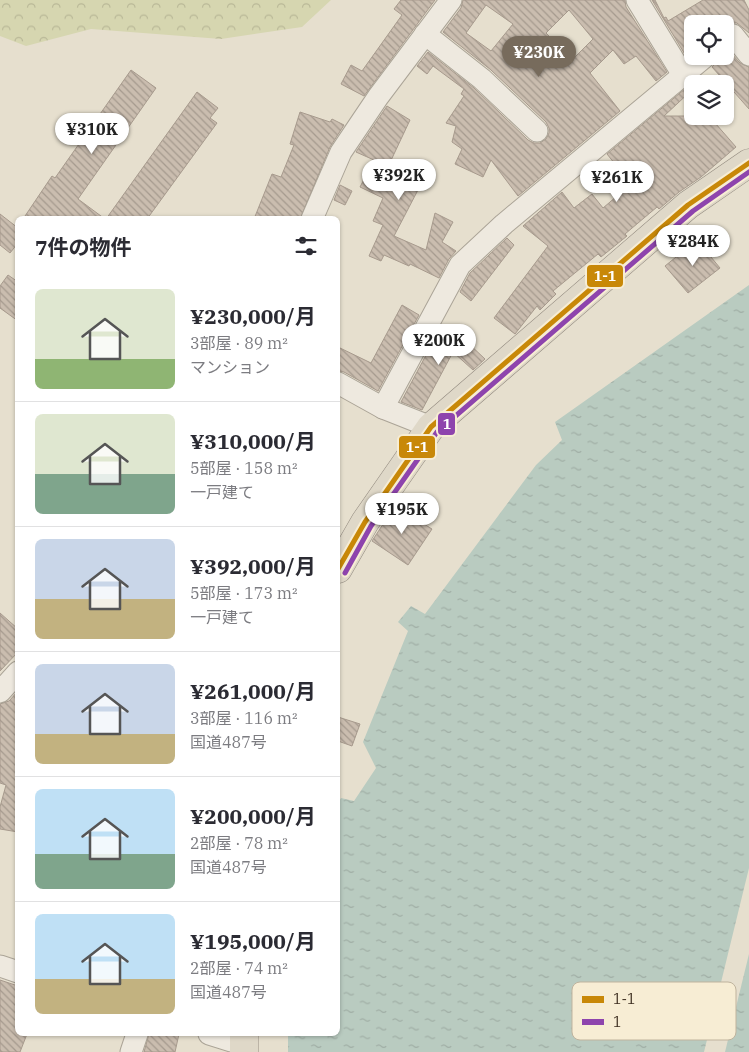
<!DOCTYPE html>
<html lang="ja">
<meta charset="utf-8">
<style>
body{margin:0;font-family:"IBM Plex Serif","Noto Sans JP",serif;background:#f7f7f7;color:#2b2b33;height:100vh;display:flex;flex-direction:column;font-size:19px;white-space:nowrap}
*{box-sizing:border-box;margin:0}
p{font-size:16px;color:#7c7c81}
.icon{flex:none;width:28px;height:28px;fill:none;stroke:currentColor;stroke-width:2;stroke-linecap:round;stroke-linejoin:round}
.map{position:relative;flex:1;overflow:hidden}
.sheet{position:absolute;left:15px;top:216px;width:325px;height:820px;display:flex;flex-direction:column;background:#fff;border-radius:8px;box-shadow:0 1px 4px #0004}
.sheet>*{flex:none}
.fabs{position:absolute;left:684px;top:15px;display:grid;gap:10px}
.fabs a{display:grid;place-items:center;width:50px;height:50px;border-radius:8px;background:#fff;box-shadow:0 1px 4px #0004;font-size:25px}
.price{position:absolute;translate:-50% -42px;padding:0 11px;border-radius:18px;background:#fff;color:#222;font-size:16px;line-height:32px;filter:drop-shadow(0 1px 2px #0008)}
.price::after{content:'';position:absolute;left:50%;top:30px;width:15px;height:11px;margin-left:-8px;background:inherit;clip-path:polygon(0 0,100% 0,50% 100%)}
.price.active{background:#776b5c;color:#fff}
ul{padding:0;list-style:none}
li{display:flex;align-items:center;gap:15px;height:125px;padding:0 20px}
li+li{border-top:1px solid #e1e1e2}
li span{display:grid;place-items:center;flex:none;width:140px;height:100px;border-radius:8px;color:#555}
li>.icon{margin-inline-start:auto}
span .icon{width:60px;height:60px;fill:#fffc;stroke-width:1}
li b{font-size:21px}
h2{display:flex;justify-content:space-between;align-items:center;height:60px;padding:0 20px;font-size:21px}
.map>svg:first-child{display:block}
.forest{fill:url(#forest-crowns)}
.water{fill:url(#water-ripples)}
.building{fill:url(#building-back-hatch);stroke:#a79a8d;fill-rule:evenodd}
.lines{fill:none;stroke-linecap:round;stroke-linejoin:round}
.minor-casing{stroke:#aba497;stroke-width:23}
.trunk-casing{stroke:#91897e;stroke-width:29}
.minor{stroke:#eee9df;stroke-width:21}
.trunk{stroke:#dfd8c8;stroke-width:28}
.bus-1-casing{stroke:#f7edd4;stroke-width:9}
.bus-2-casing{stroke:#f7edd4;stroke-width:9}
.bus-1{stroke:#c88808;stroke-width:5}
.bus-2{stroke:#8e44ad;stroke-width:5}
.key{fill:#f7edd4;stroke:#bfb39d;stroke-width:1}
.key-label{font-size:14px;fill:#3b2c1e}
.line-badge{stroke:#f7edd4;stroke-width:2}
.badge-label{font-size:14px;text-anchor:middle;font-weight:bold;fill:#fff}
</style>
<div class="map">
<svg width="749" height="1052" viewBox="0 0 749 1052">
<defs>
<pattern id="forest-crowns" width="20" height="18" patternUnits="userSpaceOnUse" patternTransform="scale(1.25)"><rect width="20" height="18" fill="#d6d6b0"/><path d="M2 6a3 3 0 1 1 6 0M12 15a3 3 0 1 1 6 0" fill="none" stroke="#b9b897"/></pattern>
<pattern id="water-ripples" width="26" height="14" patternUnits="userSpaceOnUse" patternTransform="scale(1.25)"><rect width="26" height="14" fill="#b9cbc0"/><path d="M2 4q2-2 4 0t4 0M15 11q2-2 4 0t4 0" fill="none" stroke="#a0aea5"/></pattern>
<pattern id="building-back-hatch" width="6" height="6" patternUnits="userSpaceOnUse" patternTransform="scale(1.25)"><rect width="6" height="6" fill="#cabdaf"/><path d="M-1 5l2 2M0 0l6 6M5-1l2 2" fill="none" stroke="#a59a8e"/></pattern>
</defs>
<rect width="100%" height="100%" fill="#e6dfce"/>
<!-- forest -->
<path class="forest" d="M0 0H331L302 27 221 39 91 29 26 46 0 36Z"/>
<!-- water -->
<g class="water">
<path d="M749 285V868L704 1052H288V1034H338V803L341 798 354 801 376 768 363 742 408 631 398 622 411 606 425 614 536 465 562 440 555 422Z"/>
<path d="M749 954V1052H725Z"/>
</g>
<!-- building -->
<g class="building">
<path d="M401 0H435L364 96 341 84 351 65 362 71 402 15 394 9Z"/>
<path d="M463 0H625L626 7 667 72 656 81 636 56 624 64 613 50 590 73 620 111 518 196 491 160 483 177 455 164 462 149 452 142 456 126 446 123 464 96 461 94 464 89 433 66 427 74 417 66 428 52 474 88 528 140 534 143H540L546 139 549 133V128L546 122 491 70 443 32 461 8ZM486 5 513 24 491 51 466 33ZM569 10 593 39 572 60 546 33Z"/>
<path d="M652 0H655L664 18 666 17 668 21 703 0H744L749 10V33L737 23H731L725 25V24H692V51L686 56Z"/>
<path d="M730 52 740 63 749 67V109L712 67 718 61V56H725V53Z"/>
<path d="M131 70 156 88 78 199 105 219H23L52 176 55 178Z"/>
<path d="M692 83V90L664 116H709L736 147 701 177 679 192 659 209 657 207 625 234 627 236 601 257 598 254 553 291 556 294 540 310 537 306 515 334 494 318 548 246 523 226 562 192 574 208 592 194 603 208 631 184 607 154Z"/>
<path d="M197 92 218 108 210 118 217 123 147 219H106Z"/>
<path d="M387 106 410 120 386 171 419 188 394 236 426 250 435 213 453 222 442 242 456 251 449 259 439 278 410 264 409 266 384 255 381 261 369 256 383 225 373 221 383 198 360 187 374 160 356 152Z"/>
<path d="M300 112 330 122 332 119 344 125 330 147 300 219H254L272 174 281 177 294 145 290 144Z"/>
<path d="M340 185 352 191 345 205 334 200Z"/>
<path d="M0 214 18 228V243L10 253 0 245Z"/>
<path d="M507 238 514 245 471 301 460 292 470 273Z"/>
<path d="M697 240 720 268 688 293 665 266Z"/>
<path d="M8 275 18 282V321L0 308V286Z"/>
<path d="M402 305 419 315 378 391 344 372 338 371V347L371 363Z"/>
<path d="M441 327 468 343 485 359 473 370 453 352 422 410 401 402Z"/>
<path d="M395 506 432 529 408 565 372 541Z"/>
<path d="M0 613 18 629V652L0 671Z"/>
<path d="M18 691V832L0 829V807L6 785 0 783V704L9 701Z"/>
<path d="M338 717 360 724 352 746 338 741Z"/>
<path d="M0 980 18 986V1034H27L20 1052H0Z"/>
<path d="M149 1034H179L175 1052H144Z"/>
</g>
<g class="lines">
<!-- minor casing -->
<g class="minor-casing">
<g id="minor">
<path d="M637 0 683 75"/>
<path d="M425 34 482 79 537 131"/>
<path d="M725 41 733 35 749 55"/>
<path d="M312 219 341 152 378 97 451 0"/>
<path d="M338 383 383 408 431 427"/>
<path d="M383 408 460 265 504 224 706 56"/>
<path d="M0 692 18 672"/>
<path d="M0 966 18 972"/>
<path d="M209 1034 244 1045"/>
<path d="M131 1052 137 1034"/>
</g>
</g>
<!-- trunk casing -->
<g class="trunk-casing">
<g id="trunk">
<path d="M338 569 365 522 431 427 688 205 749 163"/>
<path d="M244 1052V1034"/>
</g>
</g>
<!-- minor -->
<use href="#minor" class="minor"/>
<!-- trunk -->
<use href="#trunk" class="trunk"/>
<!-- bus-1 casing -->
<g class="bus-1-casing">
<path id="bus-1" d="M338 569 365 522 431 427 688 205 749 163"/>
</g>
<!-- bus-2 casing -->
<g class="bus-2-casing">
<path id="bus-2" d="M345 573 371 526 437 432 693 211 749 172"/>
</g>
<!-- bus-1 -->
<use href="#bus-1" class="bus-1"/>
<!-- bus-2 -->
<use href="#bus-2" class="bus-2"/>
</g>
<!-- legend -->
<rect x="572" y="982" width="164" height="58" rx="8" class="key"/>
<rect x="582" y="996" width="22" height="7" fill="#c88808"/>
<rect x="582" y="1019" width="22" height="6" fill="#8e44ad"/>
<g class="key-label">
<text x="613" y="1004">1-1</text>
<text x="613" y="1027">1</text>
</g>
<g class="line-badge">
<rect x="586" y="264" width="38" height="24" rx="5" fill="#c88808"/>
<rect x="437" y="412" width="19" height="24" rx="5" fill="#8e44ad"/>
<rect x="398" y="435" width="38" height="24" rx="5" fill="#c88808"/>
</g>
<g class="badge-label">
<text x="605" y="281">1-1</text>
<text x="447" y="429">1</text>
<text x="417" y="452">1-1</text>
</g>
</svg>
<div class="fabs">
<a><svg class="icon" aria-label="locate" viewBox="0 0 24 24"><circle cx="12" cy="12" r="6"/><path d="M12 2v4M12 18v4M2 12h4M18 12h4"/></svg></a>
<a><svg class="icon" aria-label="layers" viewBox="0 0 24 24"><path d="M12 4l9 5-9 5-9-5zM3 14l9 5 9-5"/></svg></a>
</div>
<b class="price active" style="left:539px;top:78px">¥230K</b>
<b class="price" style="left:92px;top:155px">¥310K</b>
<b class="price" style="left:399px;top:201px">¥392K</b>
<b class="price" style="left:617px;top:203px">¥261K</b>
<b class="price" style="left:693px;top:267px">¥284K</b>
<b class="price" style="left:439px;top:366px">¥200K</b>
<b class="price" style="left:402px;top:535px">¥195K</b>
<section class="sheet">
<h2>7件の物件<svg class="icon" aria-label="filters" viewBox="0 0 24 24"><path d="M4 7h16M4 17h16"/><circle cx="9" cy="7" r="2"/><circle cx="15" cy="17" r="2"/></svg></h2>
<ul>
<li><span style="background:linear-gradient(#dfe7d0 70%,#8fb573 0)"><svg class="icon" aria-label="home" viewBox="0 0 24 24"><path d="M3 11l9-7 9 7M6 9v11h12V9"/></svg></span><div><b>¥230,000/月</b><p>3部屋 · 89 m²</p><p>マンション</p></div></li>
<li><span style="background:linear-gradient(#dfe7d0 60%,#7fa58c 0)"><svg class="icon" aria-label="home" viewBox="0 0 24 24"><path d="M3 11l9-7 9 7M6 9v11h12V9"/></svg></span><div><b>¥310,000/月</b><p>5部屋 · 158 m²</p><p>一戸建て</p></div></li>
<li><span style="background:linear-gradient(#c9d6e8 60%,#c2b280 0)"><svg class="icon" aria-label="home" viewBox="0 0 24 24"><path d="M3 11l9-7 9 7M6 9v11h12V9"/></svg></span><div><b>¥392,000/月</b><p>5部屋 · 173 m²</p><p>一戸建て</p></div></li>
<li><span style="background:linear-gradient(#c9d6e8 70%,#c2b280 0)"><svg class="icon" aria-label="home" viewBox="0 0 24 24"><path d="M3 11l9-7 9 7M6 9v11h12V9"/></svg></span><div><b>¥261,000/月</b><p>3部屋 · 116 m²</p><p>国道487号</p></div></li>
<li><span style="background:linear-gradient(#bfe0f5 65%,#7fa58c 0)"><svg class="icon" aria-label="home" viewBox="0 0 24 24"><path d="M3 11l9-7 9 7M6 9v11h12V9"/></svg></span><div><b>¥200,000/月</b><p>2部屋 · 78 m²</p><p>国道487号</p></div></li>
<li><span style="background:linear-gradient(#bfe0f5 65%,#c2b280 0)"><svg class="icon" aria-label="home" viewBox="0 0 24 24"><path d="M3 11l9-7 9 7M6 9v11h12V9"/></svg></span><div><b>¥195,000/月</b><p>2部屋 · 74 m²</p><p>国道487号</p></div></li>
</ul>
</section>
</div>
